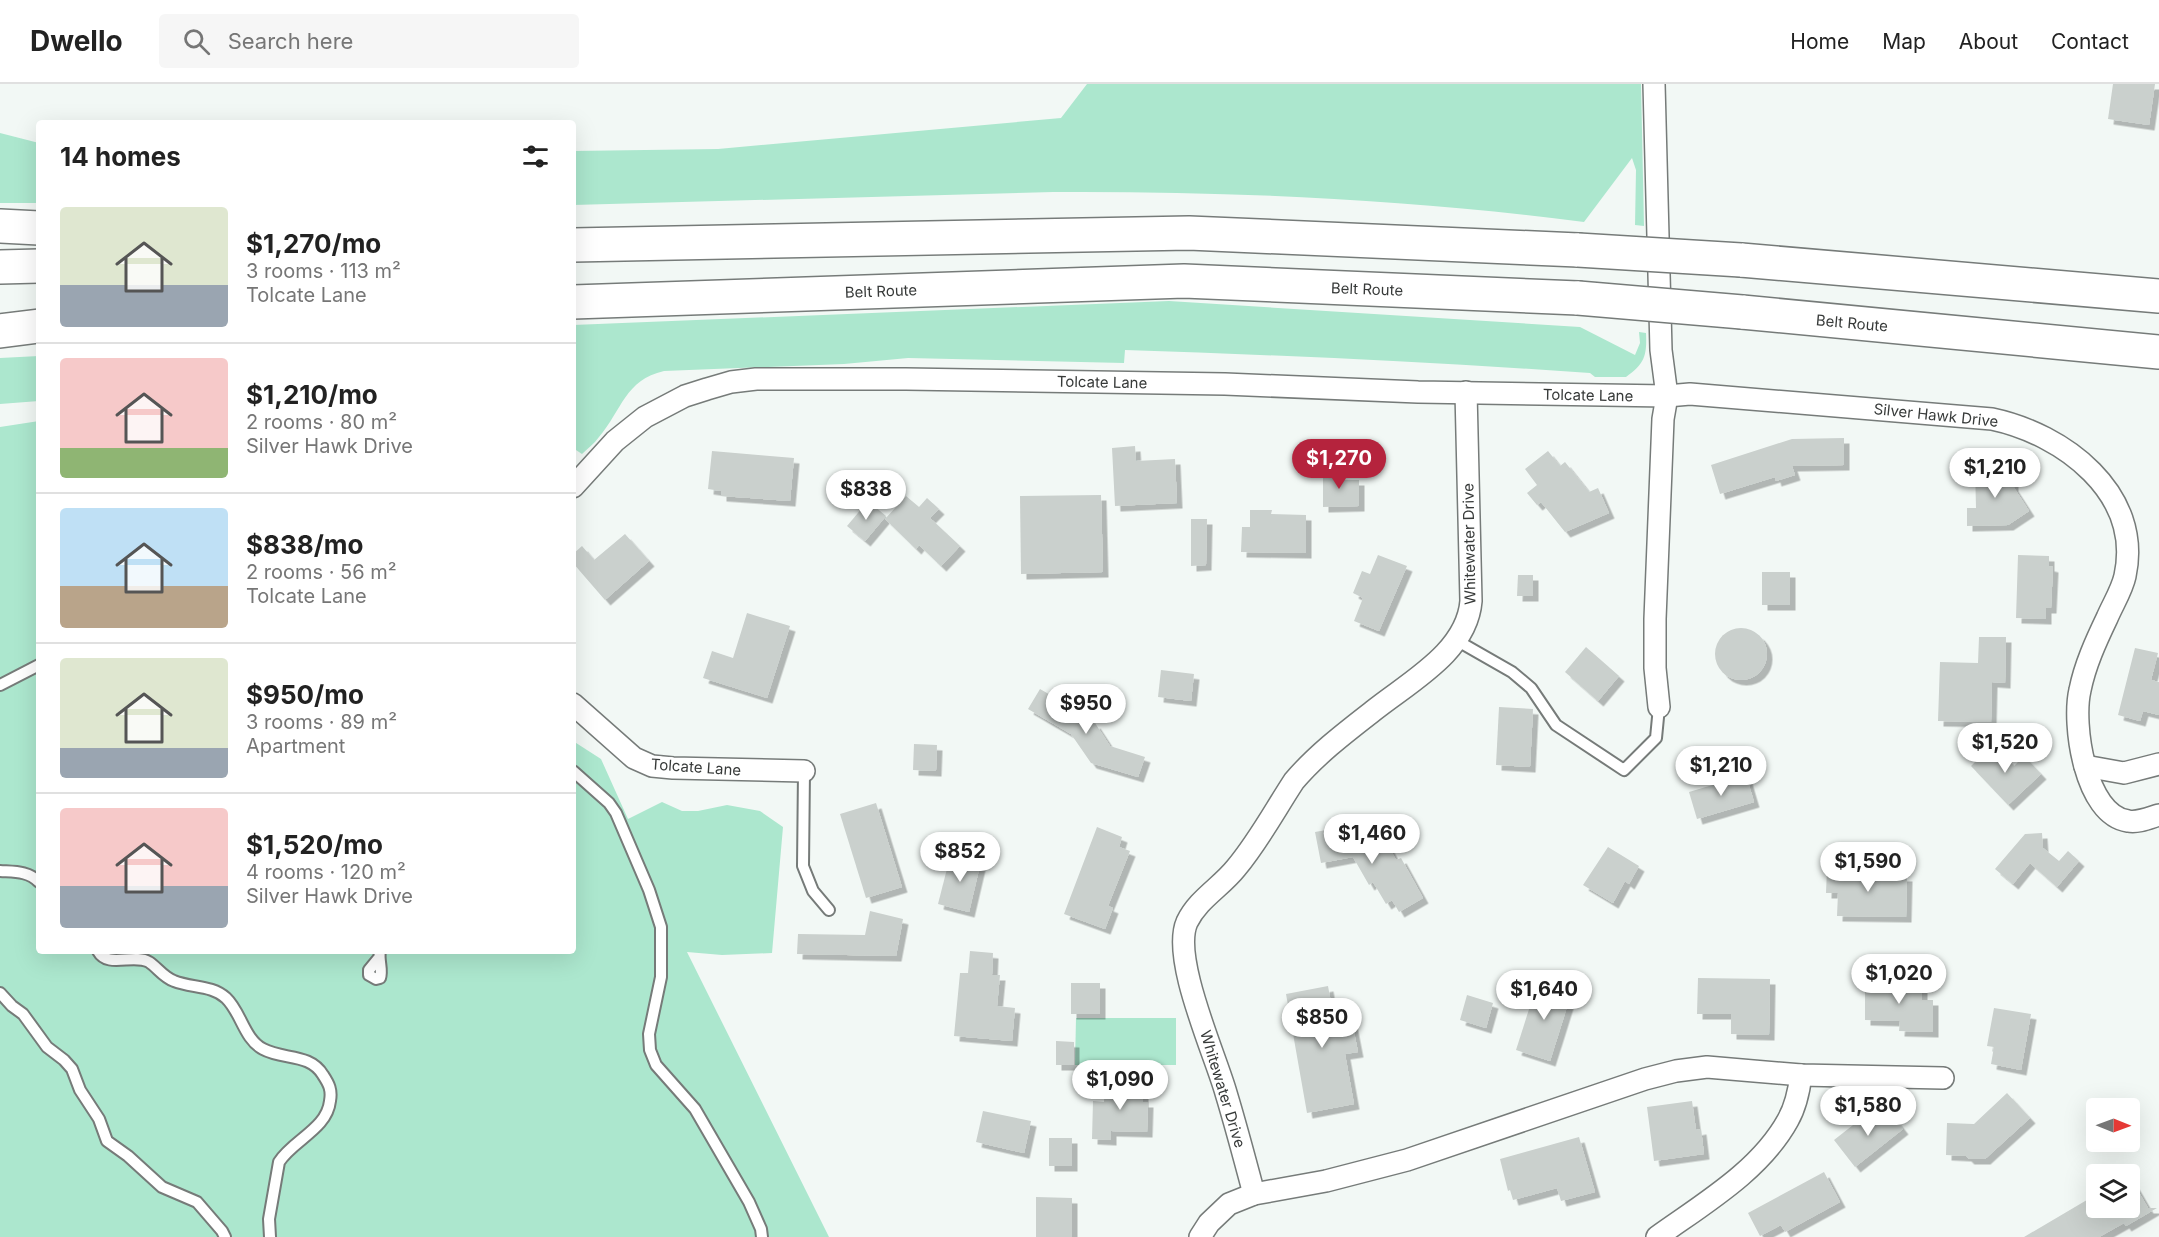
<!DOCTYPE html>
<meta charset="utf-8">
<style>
body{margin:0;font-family:Inter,sans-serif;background:#f6f6f6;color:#222;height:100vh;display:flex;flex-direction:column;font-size:22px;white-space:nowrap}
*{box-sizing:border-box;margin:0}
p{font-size:20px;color:#767676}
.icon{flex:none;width:33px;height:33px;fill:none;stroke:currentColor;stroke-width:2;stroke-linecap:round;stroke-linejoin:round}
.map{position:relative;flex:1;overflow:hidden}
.side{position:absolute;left:36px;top:36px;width:540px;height:834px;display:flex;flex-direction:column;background:#fff;border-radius:6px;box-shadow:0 6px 24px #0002}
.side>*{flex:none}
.needle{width:39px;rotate:91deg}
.tools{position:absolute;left:2086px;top:1014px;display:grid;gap:12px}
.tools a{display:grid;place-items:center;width:54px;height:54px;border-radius:6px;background:#fff;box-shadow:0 6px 24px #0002;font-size:30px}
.price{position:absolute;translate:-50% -51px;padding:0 14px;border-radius:21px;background:#fff;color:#222;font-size:20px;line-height:39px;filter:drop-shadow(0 2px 3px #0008)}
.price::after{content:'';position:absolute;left:50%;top:36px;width:18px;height:14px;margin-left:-9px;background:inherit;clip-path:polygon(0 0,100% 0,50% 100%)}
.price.selected{background:#b5233d;color:#fff}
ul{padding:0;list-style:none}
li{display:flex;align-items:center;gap:18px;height:150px;padding:0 24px}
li+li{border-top:2px solid #e0e0e0}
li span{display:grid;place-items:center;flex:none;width:168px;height:120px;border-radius:6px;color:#555}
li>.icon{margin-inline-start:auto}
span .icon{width:72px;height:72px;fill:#fffc;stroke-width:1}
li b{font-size:26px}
h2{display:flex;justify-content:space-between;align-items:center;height:72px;padding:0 24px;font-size:26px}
header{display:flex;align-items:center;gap:36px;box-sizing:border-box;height:84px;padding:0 30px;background:#fff;border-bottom:2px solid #e0e0e0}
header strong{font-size:28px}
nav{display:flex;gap:33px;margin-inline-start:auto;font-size:21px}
.search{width:420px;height:54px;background:#f6f6f6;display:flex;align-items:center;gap:15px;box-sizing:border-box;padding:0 21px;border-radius:6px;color:#767676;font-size:22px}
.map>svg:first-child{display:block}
.green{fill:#ace7ce}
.building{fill:#cad0cd;filter:url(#shadow)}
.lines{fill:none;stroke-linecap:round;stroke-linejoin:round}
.service-casing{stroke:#767b79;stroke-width:14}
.minor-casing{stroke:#767b79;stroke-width:24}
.motorway-casing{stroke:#767b79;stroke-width:36}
.service{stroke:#fff;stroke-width:10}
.minor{stroke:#fff;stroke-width:21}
.motorway{stroke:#fff;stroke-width:33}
.motorway-bridge-casing{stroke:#767b79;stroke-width:36;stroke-linecap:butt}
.motorway-bridge{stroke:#fff;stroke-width:33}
.labels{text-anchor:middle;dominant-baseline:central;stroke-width:5;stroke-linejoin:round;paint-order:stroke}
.street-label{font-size:15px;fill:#373a39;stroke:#fff}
</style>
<header>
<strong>Dwello</strong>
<div class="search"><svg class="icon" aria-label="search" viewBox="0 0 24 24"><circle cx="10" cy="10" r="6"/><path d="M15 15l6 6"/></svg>Search here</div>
<nav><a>Home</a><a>Map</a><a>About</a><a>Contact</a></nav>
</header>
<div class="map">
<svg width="2159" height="1153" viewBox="0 0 2159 1153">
<defs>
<filter id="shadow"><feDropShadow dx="5.5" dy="5.5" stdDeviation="0" flood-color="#0004"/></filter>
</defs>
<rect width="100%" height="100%" fill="#f2f8f5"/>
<!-- green -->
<g class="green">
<path d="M1087 0H1641L1644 142 1635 141 1636 86 1632 74 1584 138C1408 115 1230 107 1053 108L573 121V67L718 65 1061 34Z"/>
<path d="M0 49 39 59V119H0Z"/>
<path d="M1169 217 1580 243 1635 271 1640 259 1639 248 1646 249C1647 271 1645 280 1626 293H1595L1590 289C1435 278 1280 271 1125 266L1124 279 908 274 844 280 664 287C625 296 622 326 599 353 594 360 587 365 582 370L573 364V241Z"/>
<path d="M39 272V317L0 320V274Z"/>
<path d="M39 337V867H573V657L601 675 628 735 662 718 682 727H698L727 721 760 727 783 743 772 869 722 871 687 868 829 1153H0V343Z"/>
<path d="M1076 934H1176V981H1075Z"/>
</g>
<!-- building -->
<g class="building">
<path d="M2113 0H2155L2149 41 2108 35Z"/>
<path d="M1844 354V381L1792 382 1795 391 1776 397 1775 393 1720 410 1711 381 1792 355Z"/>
<path d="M1135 362 1136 377 1175 375 1177 419 1115 422 1112 364Z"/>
<path d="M712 367 794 374 790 417 721 412V407L708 405Z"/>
<path d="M1548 367 1560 382 1565 378 1589 408 1598 404 1609 429 1565 448 1541 418 1537 421 1527 409 1537 401 1525 385Z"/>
<path d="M1323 383H1338V396H1359V422L1323 423Z"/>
<path d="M2013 383V402L2029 427 2008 441 1967 442V424H1976L1975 384Z"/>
<path d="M1101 411 1103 488 1021 490 1020 412Z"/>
<path d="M906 412 919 423 927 414 939 425 930 434 960 462 941 482 919 461 916 465 885 435Z"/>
<path d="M868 417 886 432 865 457 847 442Z"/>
<path d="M1250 426H1272L1271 430 1306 431V469L1241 468 1242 443H1250Z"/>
<path d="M1191 435H1207L1206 481 1191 482Z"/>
<path d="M625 450 649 477 605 516 573 479V470L582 462 594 476Z"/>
<path d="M1378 471 1407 482 1379 547 1354 537 1363 514 1353 509 1362 487 1370 490Z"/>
<path d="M2018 471 2049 472V482L2053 483 2051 524H2046V535L2016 534Z"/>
<rect x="1762" y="488" width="28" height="33"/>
<path d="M1518 491H1533V512H1517Z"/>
<path d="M747 529 790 542 767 614 703 594 712 567 733 574Z"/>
<circle cx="1741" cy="570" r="26"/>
<path d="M1979 553H2006L2005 599 1992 598 1991 638 1938 637 1940 578 1978 579Z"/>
<path d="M1586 563 1619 592 1598 617 1565 588Z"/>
<path d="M2135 564 2158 569 2151 596 2159 598V631L2143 627 2140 637 2118 631Z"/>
<path d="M1161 586 1194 590 1191 617 1158 613Z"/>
<path d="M1040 605 1087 632 1092 641 1095 639 1110 662 1145 673 1138 693 1091 679 1071 650 1028 625Z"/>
<path d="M1499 623 1533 625 1530 683 1496 681Z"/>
<path d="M914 660 937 661 936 687 913 686Z"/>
<path d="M1993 660 2014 682 2024 672 2041 690 2008 721 1971 682Z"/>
<path d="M1746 691 1754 718 1697 735 1689 708Z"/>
<path d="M876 719 902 803 866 814 840 730Z"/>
<path d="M1097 743 1122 753 1119 763 1130 767 1108 822 1113 824 1105 845 1064 830Z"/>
<path d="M1343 743 1344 749 1356 746 1360 767 1384 754 1396 776 1401 774 1423 814 1399 828 1392 816 1386 820 1373 798 1369 801 1353 773 1321 779 1315 748Z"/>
<path d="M2042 749 2043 764 2059 777 2068 767 2079 777 2057 803 2030 779 2013 800 1995 785 2025 750Z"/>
<path d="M1608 763 1639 782 1629 800 1625 797 1613 819 1583 801Z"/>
<path d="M951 769 981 777 969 828 938 820Z"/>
<path d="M1827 784 1872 785V791L1907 792 1906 833 1837 832 1838 809H1826Z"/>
<path d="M870 827 903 835 896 872 797 870 798 850 865 851Z"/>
<path d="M970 867 993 869 992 891H1000L997 922 1015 924 1012 957 954 952 960 889H968Z"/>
<path d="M1698 894 1770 895 1769 951 1731 950V930H1697Z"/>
<path d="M1868 894H1890V900H1922V916H1933V948L1899 947 1900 937 1865 936V903H1868Z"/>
<path d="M1538 897 1572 907 1550 977 1516 966Z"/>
<rect x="1071" y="899" width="29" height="31"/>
<path d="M1328 902 1333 930 1350 927 1358 968 1345 970 1354 1020 1307 1029 1286 910Z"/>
<path d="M1467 911 1493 919 1486 944 1460 936Z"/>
<path d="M1994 924 2031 930 2021 986 1991 980 1994 963 1987 962Z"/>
<path d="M1056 957 1074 958V981H1056Z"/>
<path d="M1105 998 1143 999V1018H1148L1147 1048 1111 1047V1056L1092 1055 1093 1017 1104 1018Z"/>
<path d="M2007 1009 2030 1034 1985 1075H1969L1966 1072 1946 1071 1947 1039 1974 1040Z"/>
<path d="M1692 1017 1696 1046 1701 1045 1704 1070 1654 1077 1647 1023Z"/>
<path d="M1888 1026 1903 1045 1855 1083 1834 1056 1862 1034 1868 1042Z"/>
<path d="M983 1027 1031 1037 1024 1069 976 1058Z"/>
<path d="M1579 1053 1595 1108 1561 1117 1557 1104 1513 1116 1510 1106 1508 1107 1500 1075Z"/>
<rect x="1049" y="1054" width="23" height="28"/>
<path d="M1824 1088 1840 1118 1785 1148 1781 1141 1760 1152 1748 1129Z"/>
<path d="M2130 1093 2148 1124H2157L2126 1142 2124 1139 2099 1153H2024L2097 1110V1124H2130Z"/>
<path d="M1036 1113 1072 1114V1153H1036Z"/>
</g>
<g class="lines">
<!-- service casing -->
<g class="service-casing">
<g id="service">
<path d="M1456 556 1512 588 1531 604 1556 641 1624 686 1656 654 1659 623"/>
<path d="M0 601 39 581"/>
<path d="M573 687 609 719 616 729 649 806 661 843V893L649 950 650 966 656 981 695 1025 749 1118 761 1145 762 1153"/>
<path d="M804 687 803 782 813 807 829 826"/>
<path d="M0 787C15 788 28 787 39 798"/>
<path d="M98 867C108 885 133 869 149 878 158 884 163 893 174 897 191 904 212 901 226 914 241 928 244 955 263 965 283 976 310 969 323 991 329 1000 332 1006 330 1017 327 1045 293 1056 279 1078L269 1135 270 1153"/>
<path d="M378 875 369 886V891L376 895 380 894C383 886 378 876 380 867"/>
<path d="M0 909 12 922 23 930 47 963 64 976 72 985 80 1006 99 1035 107 1057 128 1072 162 1103 197 1118 222 1147 225 1153"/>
</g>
</g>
<!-- minor casing -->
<g class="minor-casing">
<g id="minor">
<path d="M1654 0 1661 266 1667 312 1663 335 1655 535V584L1659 623"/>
<path d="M573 403 615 357 645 333 685 312 707 305 731 298 756 295H906L1225 300 1418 308 1667 312 1690 310 1992 335C2063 350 2143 409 2125 492 2122 506 2113 520 2107 534 2096 557 2085 581 2080 606 2072 640 2085 731 2128 737 2138 739 2149 734 2159 731"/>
<path d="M573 620 634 674 652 682 673 684 804 687"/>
<path d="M2085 682 2124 689 2159 680"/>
<path d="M1254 1110C1245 1076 1236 1042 1226 1009 1215 970 1171 874 1187 838 1198 815 1221 803 1236 784 1258 758 1275 726 1294 697 1317 670 1346 648 1373 627 1409 598 1467 568 1471 517L1466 308"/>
<path d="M1200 1153 1209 1139 1229 1120 1254 1110 1326 1097 1407 1076 1645 995 1676 987 1707 983 1801 991 1943 994"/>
<path d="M1657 1153C1703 1120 1760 1087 1788 1036 1796 1022 1799 1007 1801 991"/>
</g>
</g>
<!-- motorway casing -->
<g class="motorway-casing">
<g id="motorway">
<path d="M0 142 39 144"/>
<path d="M573 161 1189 149 1578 166"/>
<path d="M1741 176 2159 212"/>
<path d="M0 183 39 182"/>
<path d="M573 218 1184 197 1578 214"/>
<path d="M1742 228 2159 268"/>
<path d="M0 247 39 242"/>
</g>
</g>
<!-- service -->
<use href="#service" class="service"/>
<!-- minor -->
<use href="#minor" class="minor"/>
<!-- motorway -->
<use href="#motorway" class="motorway"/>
<!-- motorway-bridge casing -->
<g class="motorway-bridge-casing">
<g id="motorway-bridge">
<path d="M1578 166 1741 176"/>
<path d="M1578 214 1742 228"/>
</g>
</g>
<!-- motorway-bridge -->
<use href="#motorway-bridge" class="motorway-bridge"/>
</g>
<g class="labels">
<!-- street labels -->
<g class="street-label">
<text transform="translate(1367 205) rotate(2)">Belt Route</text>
<text transform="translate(881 207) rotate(-2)">Belt Route</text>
<text transform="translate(1852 239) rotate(5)">Belt Route</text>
<text transform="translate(1102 298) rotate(1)">Tolcate Lane</text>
<text transform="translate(1588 311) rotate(1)">Tolcate Lane</text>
<text transform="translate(1936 331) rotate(6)">Silver Hawk Drive</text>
<text transform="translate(1469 460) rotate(-91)">Whitewater Drive</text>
<text transform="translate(696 683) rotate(4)">Tolcate Lane</text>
<text transform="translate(1223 1005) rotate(73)">Whitewater Drive</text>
</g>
</g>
</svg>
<div class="tools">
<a><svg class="needle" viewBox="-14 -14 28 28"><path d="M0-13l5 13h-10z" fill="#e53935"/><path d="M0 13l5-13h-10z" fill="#767676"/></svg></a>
<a><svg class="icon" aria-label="layers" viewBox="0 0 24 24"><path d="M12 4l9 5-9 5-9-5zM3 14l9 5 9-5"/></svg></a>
</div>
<b class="price selected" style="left:1339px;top:406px">$1,270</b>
<b class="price" style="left:1995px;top:415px">$1,210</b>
<b class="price" style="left:866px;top:437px">$838</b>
<b class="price" style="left:1086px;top:651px">$950</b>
<b class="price" style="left:2005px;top:690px">$1,520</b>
<b class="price" style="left:1721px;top:713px">$1,210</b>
<b class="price" style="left:1372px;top:781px">$1,460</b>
<b class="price" style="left:960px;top:799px">$852</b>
<b class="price" style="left:1868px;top:809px">$1,590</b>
<b class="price" style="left:1899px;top:921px">$1,020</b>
<b class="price" style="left:1544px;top:937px">$1,640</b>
<b class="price" style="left:1322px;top:965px">$850</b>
<b class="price" style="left:1120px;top:1027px">$1,090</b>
<b class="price" style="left:1868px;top:1053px">$1,580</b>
<section class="side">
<h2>14 homes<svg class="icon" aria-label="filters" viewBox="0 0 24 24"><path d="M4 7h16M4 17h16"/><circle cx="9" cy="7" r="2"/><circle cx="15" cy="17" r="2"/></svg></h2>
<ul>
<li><span style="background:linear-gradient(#dfe7d0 65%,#9aa5b1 0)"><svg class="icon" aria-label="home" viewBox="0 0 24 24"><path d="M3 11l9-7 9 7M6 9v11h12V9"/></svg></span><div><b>$1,270/mo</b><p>3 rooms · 113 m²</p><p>Tolcate Lane</p></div></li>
<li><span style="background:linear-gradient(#f6c9c9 75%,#8fb573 0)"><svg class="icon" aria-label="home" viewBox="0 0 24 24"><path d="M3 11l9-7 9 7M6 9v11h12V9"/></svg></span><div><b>$1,210/mo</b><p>2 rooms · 80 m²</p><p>Silver Hawk Drive</p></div></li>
<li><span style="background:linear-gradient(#bfe0f5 65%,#b9a48a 0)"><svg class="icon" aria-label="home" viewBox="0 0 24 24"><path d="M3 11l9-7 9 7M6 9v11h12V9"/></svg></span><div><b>$838/mo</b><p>2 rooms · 56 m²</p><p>Tolcate Lane</p></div></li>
<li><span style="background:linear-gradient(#dfe7d0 75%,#9aa5b1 0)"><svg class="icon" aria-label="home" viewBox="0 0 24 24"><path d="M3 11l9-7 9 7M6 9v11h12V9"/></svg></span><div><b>$950/mo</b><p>3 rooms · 89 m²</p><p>Apartment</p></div></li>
<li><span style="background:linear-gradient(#f6c9c9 65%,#9aa5b1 0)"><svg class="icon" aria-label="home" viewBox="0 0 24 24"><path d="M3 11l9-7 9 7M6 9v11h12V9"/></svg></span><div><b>$1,520/mo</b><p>4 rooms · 120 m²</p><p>Silver Hawk Drive</p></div></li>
</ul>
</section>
</div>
